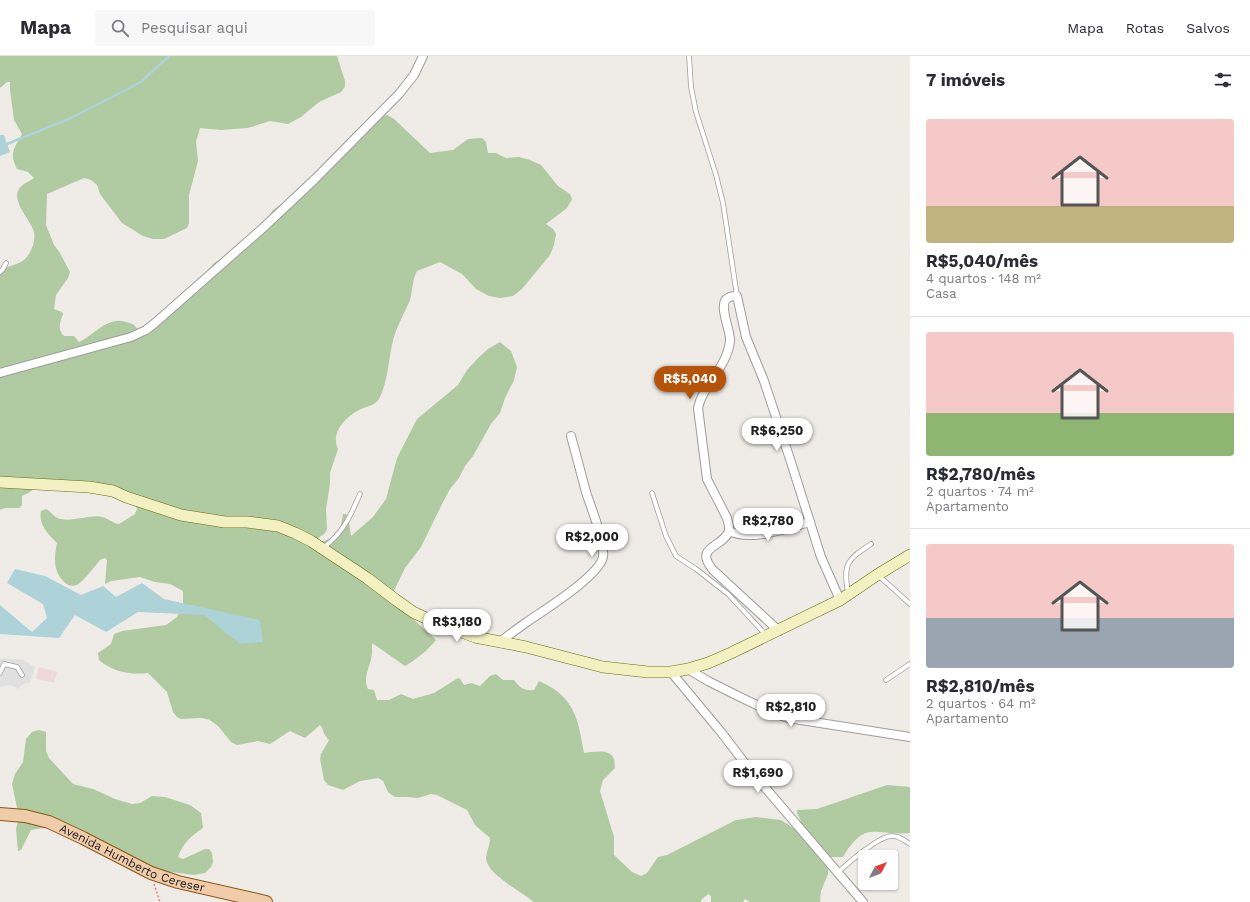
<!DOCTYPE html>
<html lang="pt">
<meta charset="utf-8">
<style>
body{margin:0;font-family:"Work Sans",sans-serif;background:#f7f7f7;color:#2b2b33;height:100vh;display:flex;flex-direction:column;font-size:15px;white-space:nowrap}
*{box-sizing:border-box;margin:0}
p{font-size:13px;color:#7c7c81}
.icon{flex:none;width:22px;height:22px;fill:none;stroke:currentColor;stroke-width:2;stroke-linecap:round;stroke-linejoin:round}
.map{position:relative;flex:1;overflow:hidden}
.panel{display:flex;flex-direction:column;background:#fff;width:340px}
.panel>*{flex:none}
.needle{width:26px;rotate:49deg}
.tools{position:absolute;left:858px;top:794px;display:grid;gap:8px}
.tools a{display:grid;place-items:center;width:40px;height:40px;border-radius:4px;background:#fff;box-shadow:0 1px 3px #0004;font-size:20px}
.price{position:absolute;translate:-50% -34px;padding:0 9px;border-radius:14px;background:#fff;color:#222;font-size:13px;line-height:26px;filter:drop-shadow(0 1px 2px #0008)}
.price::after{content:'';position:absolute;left:50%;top:24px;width:12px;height:9px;margin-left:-6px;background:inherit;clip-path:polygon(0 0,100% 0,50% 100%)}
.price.active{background:#b45309;color:#fff}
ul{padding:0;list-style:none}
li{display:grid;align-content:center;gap:8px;height:212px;padding:0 16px}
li+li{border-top:1px solid #e1e1e2}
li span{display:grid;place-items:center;height:124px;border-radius:4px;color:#555}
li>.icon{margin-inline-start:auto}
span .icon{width:72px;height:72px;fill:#fffc;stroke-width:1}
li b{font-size:17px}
h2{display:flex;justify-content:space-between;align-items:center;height:48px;padding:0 16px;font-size:17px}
header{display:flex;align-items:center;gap:24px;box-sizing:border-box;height:56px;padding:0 20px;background:#fff;border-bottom:1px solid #e1e1e2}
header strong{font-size:19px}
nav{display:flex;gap:22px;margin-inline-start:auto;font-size:14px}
.search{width:280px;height:36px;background:#f7f7f7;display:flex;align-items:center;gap:10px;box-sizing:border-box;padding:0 14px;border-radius:4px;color:#7c7c81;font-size:15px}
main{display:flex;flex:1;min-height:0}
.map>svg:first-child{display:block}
.commercial{fill:#eed9da}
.forest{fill:#b0caa1}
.parking{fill:#e0e0e0}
.water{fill:#add2d8}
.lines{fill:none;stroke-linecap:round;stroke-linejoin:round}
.stream{stroke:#add2d8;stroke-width:2.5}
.lane-casing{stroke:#9d9d9d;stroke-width:5.5}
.street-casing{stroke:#9d9d9d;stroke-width:10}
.secondary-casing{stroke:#6a6b12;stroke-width:12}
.primary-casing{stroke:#8a5711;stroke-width:14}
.path{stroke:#ea7f7d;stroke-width:1.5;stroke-dasharray:2 2;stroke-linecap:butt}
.lane{stroke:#fff;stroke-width:4}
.street{stroke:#fff;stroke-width:8}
.secondary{stroke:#f3f1c2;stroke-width:11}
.primary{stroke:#f1ccaa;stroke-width:12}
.labels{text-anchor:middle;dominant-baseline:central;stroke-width:3.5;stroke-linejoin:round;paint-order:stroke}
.street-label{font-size:12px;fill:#202020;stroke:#fff}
</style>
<header>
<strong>Mapa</strong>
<div class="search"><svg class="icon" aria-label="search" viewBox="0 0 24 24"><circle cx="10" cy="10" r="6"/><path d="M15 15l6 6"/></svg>Pesquisar aqui</div>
<nav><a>Mapa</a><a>Rotas</a><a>Salvos</a></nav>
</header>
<main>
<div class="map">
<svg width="910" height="846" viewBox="0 0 910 846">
<rect width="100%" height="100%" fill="#efece7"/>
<!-- commercial -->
<path class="commercial" d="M39 611 57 616 54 627 36 623Z"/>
<!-- forest -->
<g class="forest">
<path d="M0 0H337L345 25V31L341 36 319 46 301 61 288 68 270 65 248 72 221 74 200 72 196 86 198 105 189 139V167L187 172 164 183H153L143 180 122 167 100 138 97 129 91 124 84 122 47 138 46 169 54 189 60 197 70 216 68 222 56 239 54 253 62 256 63 258C60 267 57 273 64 280H74L79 286C95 279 107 260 126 266 134 268 137 270 139 278L192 233 214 207 256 182 273 154 295 139 355 75 372 64 382 60 387 59 394 63 430 97 453 94 468 83 482 82 486 86 488 97H496L506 102 519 101 530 104 541 109 558 130 570 138 572 143 567 152 546 168 553 173 556 178 554 189 550 199 522 233 513 240 500 242 489 240 476 233 462 218 440 206 417 215C412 224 413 234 410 244 405 256 398 268 394 281 388 301 389 324 379 343 374 350 368 350 361 353 346 360 330 377 338 393L330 417V428L326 453 327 473 325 477 316 484C322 486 324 485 329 483 341 478 341 469 343 458H346L349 465 351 480 373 461 386 443 397 402 417 363 458 329 467 314 478 302 488 293 500 286 511 295 517 311 514 324 505 342 500 357 491 368 473 400 465 410 459 422 450 433 442 448 421 491 405 512 393 537 399 550 436 584C427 595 417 603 405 610L372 587C372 590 372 594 372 597 371 610 362 621 368 633L374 634 377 644H389L401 638 413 643 434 637 458 622 460 623 464 629 471 627 480 630 490 620 496 618 503 624H514C520 632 524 635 534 634L539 625C574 640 578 662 584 697 593 696 610 692 614 703 615 705 614 709 615 712L603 724 600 735 614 781V799L632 816 641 820 647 817 658 801 667 799 736 764 756 761 781 764 798 775 806 776 797 757V754L817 753 887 729 910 731V777C873 780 866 763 843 801H832L829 804 828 818 821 835 820 846H750L745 843 743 846H711V840L708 838 701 844V846H534C522 836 488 819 486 803 486 797 490 789 490 782L475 769 467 754 437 739 431 738 418 742 408 741H395L388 736 383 725 378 722 360 725 343 734 328 729 324 724 320 703 321 698 329 684C323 679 324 673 320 669L305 682 290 675 270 688 258 685 237 689 231 686 218 670 210 664 202 662 181 663 177 661 173 656 167 636 148 617C130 619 113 616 99 604L98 597 111 588 114 578 122 575 166 569 177 561 183 548V535L170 528 155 526 140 521 111 525 105 528 107 504 105 502 100 504C95 510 83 526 77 529 71 531 67 529 63 525 53 514 54 501 57 487 48 478 38 468 41 455L46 453C52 456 54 462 61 463 73 466 93 458 102 461 108 462 112 467 119 468L135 458 137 453 135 450 113 433 39 429 30 436 22 440V449L19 452H5L0 454V213C7 211 15 209 21 206 30 201 36 186 34 176 31 164 11 146 19 133 22 128 30 125 34 122L28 116 17 113C9 97 14 93 22 78L14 64 10 34V26H7L0 32Z"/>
<path d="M39 674 46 676V695L49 702 73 728 93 733 115 743 132 748 140 747 152 740 165 741 190 749 201 757 203 772C191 780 183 787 178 801L183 803 205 793H209L212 797 213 806 211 811 205 817 194 819 163 815 121 805 55 770 31 774 21 794 18 795 16 773 19 761 12 728 15 718 23 706 26 683 32 676Z"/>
</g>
<!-- parking -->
<path class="parking" d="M1 602 23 604 35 611 30 626 21 629 19 633 11 629 0 631V603Z"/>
<!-- water -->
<g class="water">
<path d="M0 79H4L10 96 0 100Z"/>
<path d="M15 513 45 520 81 539 103 530 116 541 142 527 164 543 260 564 263 586 240 588 204 559 138 556 106 576 75 559 59 582 0 578V549L32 576 47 562 43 548 7 527Z"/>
</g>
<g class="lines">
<!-- stream -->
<path class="stream" d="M7 88 71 62 141 26 169 0"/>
<!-- lane casing -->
<g class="lane-casing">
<g id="lane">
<path d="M689 0 691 31 696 56 716 119 723 147 737 240"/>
<path d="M0 216 3 213 6 207"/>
<path d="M652 437 666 480 676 500 696 513 728 538 765 578"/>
<path d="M323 492C343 477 350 461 360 438"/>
<path d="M878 519 910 548"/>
<path d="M848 537C843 507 847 504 871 488"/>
<path d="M0 617 4 608 17 611 22 619"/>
<path d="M886 624 910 608"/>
<path d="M838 816C847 808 881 778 893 780 899 780 905 785 910 788"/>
</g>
</g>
<!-- street casing -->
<g class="street-casing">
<g id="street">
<path d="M0 317 131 281 146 274 155 267 264 171 315 123 399 38 414 19 423 0"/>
<path d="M729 475C752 486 786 472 810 466"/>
<path d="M779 575 713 514C693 490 723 492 729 475 730 471 728 466 727 462L707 423 698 352C703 328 727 312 730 285 731 275 717 247 728 242 730 240 734 240 737 240L746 281 764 325 790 403 821 501 840 544"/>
<path d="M500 586C509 579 518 572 527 566 544 554 599 520 603 501 605 485 591 452 586 436 581 418 576 399 571 380"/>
<path d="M688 613 708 625 738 640 767 654 788 662 910 681"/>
<path d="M671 616 721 676 750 714 863 846"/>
</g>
</g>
<!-- secondary casing -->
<g class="secondary-casing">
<path id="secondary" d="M0 426 89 431 113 435 126 441 181 459 225 466H247L278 470 295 477 311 485 367 522 396 544 413 556 432 565 475 581 526 591 603 611 648 616H671L688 613 708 607 731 597 840 544 877 519 910 499"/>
</g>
<!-- primary casing -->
<g class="primary-casing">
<g id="primary">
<path id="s1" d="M0 758 25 760 49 766 83 782 151 817 178 826 266 846"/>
</g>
</g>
<!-- path -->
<path class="path" d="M154 828 160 846"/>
<!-- lane -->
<use href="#lane" class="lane"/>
<!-- street -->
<use href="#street" class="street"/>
<!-- secondary -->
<use href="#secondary" class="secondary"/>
<!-- primary -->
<use href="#primary" class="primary"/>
</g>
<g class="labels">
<!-- street labels -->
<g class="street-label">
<text stroke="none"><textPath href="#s1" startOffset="141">Avenida Humberto Cereser</textPath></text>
</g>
</g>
</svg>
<div class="tools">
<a><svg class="needle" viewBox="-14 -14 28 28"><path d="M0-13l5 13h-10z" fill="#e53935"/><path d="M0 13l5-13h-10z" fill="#7c7c81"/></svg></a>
</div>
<b class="price active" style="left:690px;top:344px">R$5,040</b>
<b class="price" style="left:777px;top:396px">R$6,250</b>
<b class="price" style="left:768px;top:486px">R$2,780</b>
<b class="price" style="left:592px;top:502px">R$2,000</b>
<b class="price" style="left:457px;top:587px">R$3,180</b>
<b class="price" style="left:791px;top:672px">R$2,810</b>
<b class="price" style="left:758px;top:738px">R$1,690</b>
</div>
<section class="panel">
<h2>7 imóveis<svg class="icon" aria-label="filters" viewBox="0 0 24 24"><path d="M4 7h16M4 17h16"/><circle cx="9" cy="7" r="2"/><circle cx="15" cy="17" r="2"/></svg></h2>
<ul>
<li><span style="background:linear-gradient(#f6c9c9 70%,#c2b280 0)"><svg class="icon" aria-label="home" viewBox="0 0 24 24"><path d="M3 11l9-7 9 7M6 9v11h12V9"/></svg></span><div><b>R$5,040/mês</b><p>4 quartos · 148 m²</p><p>Casa</p></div></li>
<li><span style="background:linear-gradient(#f6c9c9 65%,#8fb573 0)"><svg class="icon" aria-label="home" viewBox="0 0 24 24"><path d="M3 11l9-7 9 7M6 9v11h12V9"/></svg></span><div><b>R$2,780/mês</b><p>2 quartos · 74 m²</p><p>Apartamento</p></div></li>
<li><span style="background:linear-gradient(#f6c9c9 60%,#9aa5b1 0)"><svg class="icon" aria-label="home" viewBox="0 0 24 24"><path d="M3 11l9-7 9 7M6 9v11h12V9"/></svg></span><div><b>R$2,810/mês</b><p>2 quartos · 64 m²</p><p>Apartamento</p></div></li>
</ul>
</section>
</main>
